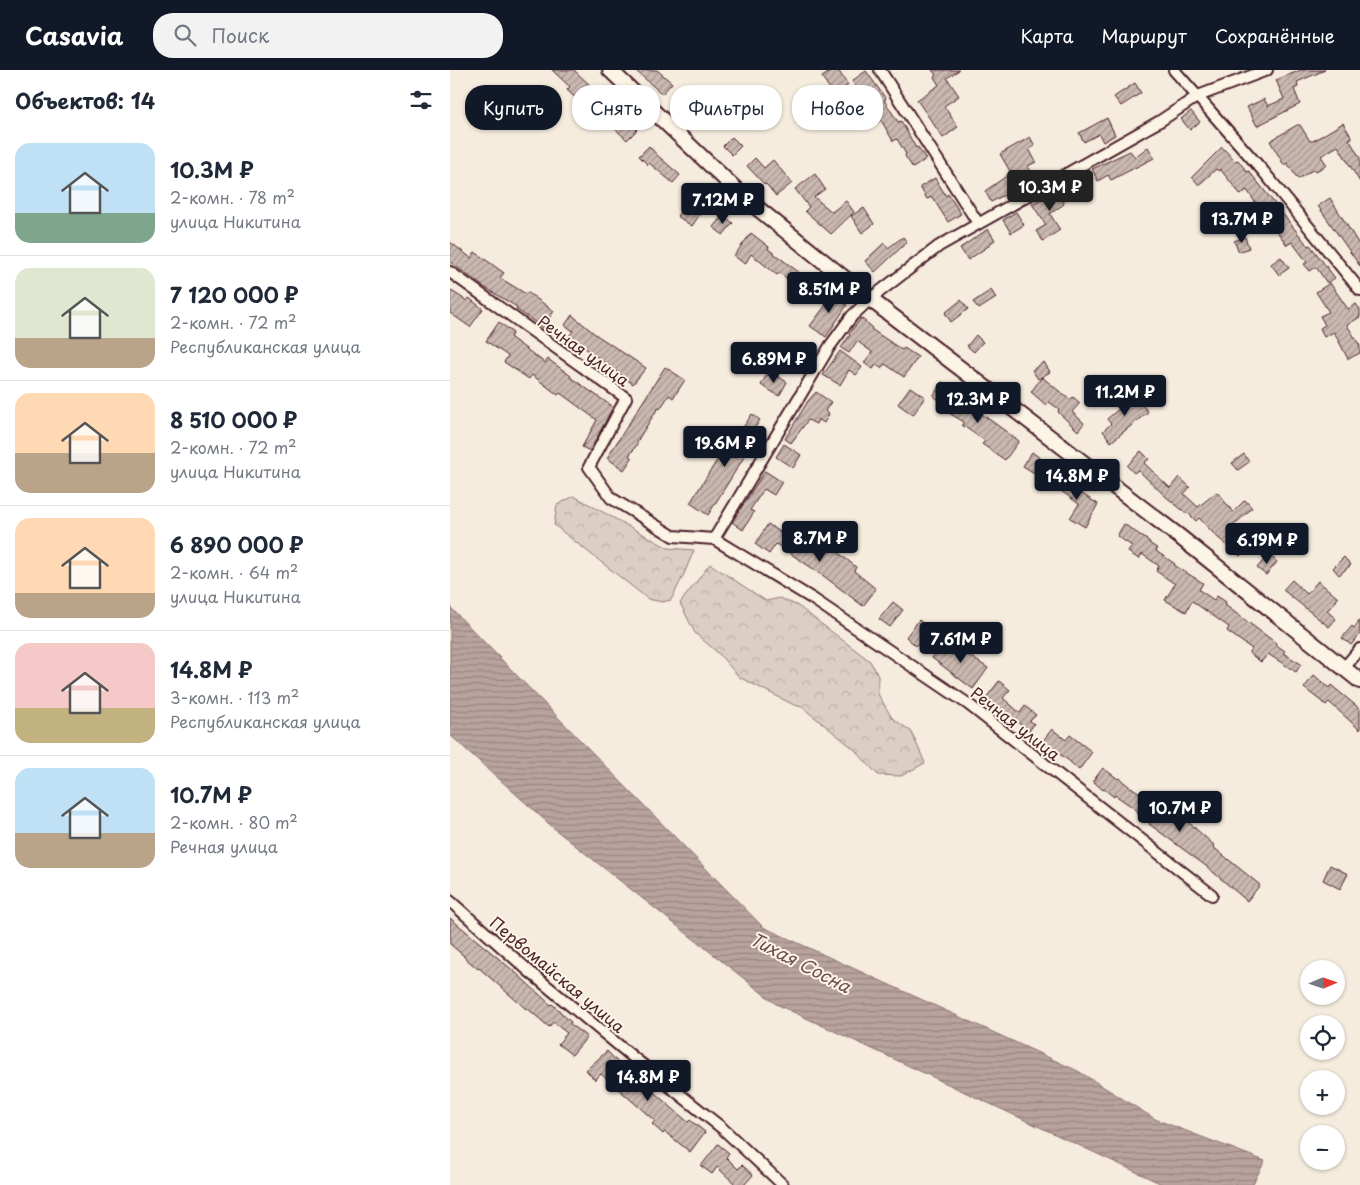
<!DOCTYPE html>
<html lang="ru">
<meta charset="utf-8">
<style>
body{margin:0;font-family:"Playpen Sans",sans-serif;background:#f2f2f3;color:#1f2937;height:100vh;display:flex;flex-direction:column;font-size:19px;white-space:nowrap}
*{box-sizing:border-box;margin:0}
p{font-size:16px;color:#747a83}
.icon{flex:none;width:28px;height:28px;fill:none;stroke:currentColor;stroke-width:2;stroke-linecap:round;stroke-linejoin:round}
.map{position:relative;flex:1;overflow:hidden}
.sheet{display:flex;flex-direction:column;background:#fff;width:450px}
.sheet>*{flex:none}
.hud{position:absolute;left:15px;top:15px;width:475px;height:45px;display:flex;gap:10px}
.needle{width:32px;rotate:88deg}
.buttons{position:absolute;left:850px;top:890px;display:grid;gap:10px}
.buttons a{display:grid;place-items:center;width:45px;height:45px;border-radius:50%;background:#fff;box-shadow:0 1px 4px #0004;font-size:25px}
.price{position:absolute;translate:-50% -42px;padding:0 11px;border-radius:5px;background:#111827;color:#fff;font-size:16px;line-height:32px;filter:drop-shadow(0 1px 2px #0008)}
.price::after{content:'';position:absolute;left:50%;top:30px;width:15px;height:11px;margin-left:-8px;background:inherit;clip-path:polygon(0 0,100% 0,50% 100%)}
.price.current{background:#222;color:#fff}
ul{padding:0;list-style:none}
li{display:flex;align-items:center;gap:15px;height:125px;padding:0 15px}
li+li{border-top:1px solid #e0e1e3}
li span{display:grid;place-items:center;flex:none;width:140px;height:100px;border-radius:15px;color:#555}
li>.icon{margin-inline-start:auto}
span .icon{width:60px;height:60px;fill:#fffc;stroke-width:1}
li b{font-size:21px}
h2{display:flex;justify-content:space-between;align-items:center;height:60px;padding:0 15px;font-size:21px}
.pill{padding:0 18px;border-radius:20px;background:#fff;box-shadow:0 1px 4px #0004;font-size:18px;line-height:45px}
.pill.current{background:#111827;color:#fff}
header{display:flex;align-items:center;gap:30px;box-sizing:border-box;height:70px;padding:0 25px;background:#111827;color:#fff}
header strong{font-size:24px}
nav{display:flex;gap:28px;margin-inline-start:auto;font-size:18px}
.search{width:350px;height:45px;background:#f2f2f3;display:flex;align-items:center;gap:12px;box-sizing:border-box;padding:0 18px;border-radius:20px;color:#747a83;font-size:19px}
main{display:flex;flex:1;min-height:0}
.map>svg:first-child{display:block}
.forest{fill:url(#forest-crowns);stroke:#927678}
.water{fill:url(#water-rules);stroke:#8c6e70}
.building{fill:url(#building-hatch);stroke:#4a1f2b}
.lines{fill:none;stroke-linecap:round;stroke-linejoin:round}
.street-casing{stroke:#4a1f2b;stroke-width:14}
.secondary-casing{stroke:#4a1f2b;stroke-width:18}
.street{stroke:#fcf5e5;stroke-width:10}
.secondary{stroke:#fcf5e5;stroke-width:14}
.labels{text-anchor:middle;dominant-baseline:central;stroke-width:4;stroke-linejoin:round;paint-order:stroke}
.street-label{font-size:16px;fill:#4a1f2b;stroke:#fcf5e5}
.water-label{font-size:18px;font-style:italic;fill:#704d53;stroke:#fcf5e5}
</style>
<header>
<strong>Casavia</strong>
<div class="search"><svg class="icon" aria-label="search" viewBox="0 0 24 24"><circle cx="10" cy="10" r="6"/><path d="M15 15l6 6"/></svg>Поиск</div>
<nav><a>Карта</a><a>Маршрут</a><a>Сохранённые</a></nav>
</header>
<main>
<section class="sheet">
<h2>Объектов: 14<svg class="icon" aria-label="filters" viewBox="0 0 24 24"><path d="M4 7h16M4 17h16"/><circle cx="9" cy="7" r="2"/><circle cx="15" cy="17" r="2"/></svg></h2>
<ul>
<li><span style="background:linear-gradient(#bfe0f5 70%,#7fa58c 0)"><svg class="icon" aria-label="home" viewBox="0 0 24 24"><path d="M3 11l9-7 9 7M6 9v11h12V9"/></svg></span><div><b>10.3M ₽</b><p>2-комн. · 78 m²</p><p>улица Никитина</p></div></li>
<li><span style="background:linear-gradient(#dfe7d0 70%,#b9a48a 0)"><svg class="icon" aria-label="home" viewBox="0 0 24 24"><path d="M3 11l9-7 9 7M6 9v11h12V9"/></svg></span><div><b>7 120 000 ₽</b><p>2-комн. · 72 m²</p><p>Республиканская улица</p></div></li>
<li><span style="background:linear-gradient(#ffd9b3 60%,#b9a48a 0)"><svg class="icon" aria-label="home" viewBox="0 0 24 24"><path d="M3 11l9-7 9 7M6 9v11h12V9"/></svg></span><div><b>8 510 000 ₽</b><p>2-комн. · 72 m²</p><p>улица Никитина</p></div></li>
<li><span style="background:linear-gradient(#ffd9b3 75%,#b9a48a 0)"><svg class="icon" aria-label="home" viewBox="0 0 24 24"><path d="M3 11l9-7 9 7M6 9v11h12V9"/></svg></span><div><b>6 890 000 ₽</b><p>2-комн. · 64 m²</p><p>улица Никитина</p></div></li>
<li><span style="background:linear-gradient(#f6c9c9 65%,#c2b280 0)"><svg class="icon" aria-label="home" viewBox="0 0 24 24"><path d="M3 11l9-7 9 7M6 9v11h12V9"/></svg></span><div><b>14.8M ₽</b><p>3-комн. · 113 m²</p><p>Республиканская улица</p></div></li>
<li><span style="background:linear-gradient(#bfe0f5 65%,#b9a48a 0)"><svg class="icon" aria-label="home" viewBox="0 0 24 24"><path d="M3 11l9-7 9 7M6 9v11h12V9"/></svg></span><div><b>10.7M ₽</b><p>2-комн. · 80 m²</p><p>Речная улица</p></div></li>
</ul>
</section>
<div class="map">
<svg width="910" height="1115" viewBox="0 0 910 1115">
<defs>
<pattern id="forest-crowns" width="20" height="18" patternUnits="userSpaceOnUse" patternTransform="scale(1.25)"><rect width="20" height="18" fill="#dbcec4"/><path d="M2 6a3 3 0 1 1 6 0M12 15a3 3 0 1 1 6 0" fill="none" stroke="#bdb0a9"/></pattern>
<pattern id="water-rules" width="6" height="5" patternUnits="userSpaceOnUse" patternTransform="scale(1.25)"><rect width="6" height="5" fill="#b8a39e"/><path d="M0 2.5h6" fill="none" stroke="#988481"/></pattern>
<pattern id="building-hatch" width="6" height="6" patternUnits="userSpaceOnUse" patternTransform="scale(1.25)"><rect width="6" height="6" fill="#cab9b1"/><path d="M-1 1l2-2M0 6l6-6M5 7l2-2" fill="none" stroke="#a69690"/></pattern>
</defs>
<rect width="100%" height="100%" fill="#f5ecde"/>
<filter id="ink" filterUnits="userSpaceOnUse"><feTurbulence type="fractalNoise" baseFrequency=".02" numOctaves="2"/><feDisplacementMap in="SourceGraphic" scale="10" xChannelSelector="R" yChannelSelector="G"/><feConvolveMatrix kernelMatrix="1 2 1 2 8 2 1 2 1" color-interpolation-filters="sRGB"/></filter>
<g filter="url(#ink)">
<!-- forest -->
<g class="forest">
<path d="M124 426 218 478 244 480 234 504 221 530 212 532 198 529 104 455 107 435Z"/>
<path d="M260 494 316 531 330 528 348 536 420 591 428 606V624L442 648 461 661 475 693 451 706 428 705 404 679 352 637 344 635 289 607 269 584 245 563 230 533Z"/>
</g>
<!-- water -->
<path class="water" d="M0 537 313 857 628 1001 705 1049 815 1091 802 1115H714L326 934 107 761 0 665Z"/>
<!-- building -->
<g class="building">
<path d="M102 0H124L187 60 177 70 161 55 160 56 151 47 145 54 132 42 136 38 117 20 120 17Z"/>
<path d="M185 0H207L222 13 212 24Z"/>
<path d="M383 0H388L398 15 384 25 372 7Z"/>
<path d="M482 0H509L497 8 509 26 494 36 508 57 493 68 467 30 489 15 484 7 486 5Z"/>
<path d="M851 0H875L847 12 848 17 844 19 850 34 807 56 797 37 814 29 818 36 834 29 826 10Z"/>
<path d="M416 1 436 29 434 30 448 52 451 51 466 78 468 77 476 89 463 98 455 86 456 84 447 69 443 71 431 50 427 53 416 38 418 36 413 27 402 11Z"/>
<path d="M685 13 691 23 671 36 664 27Z"/>
<path d="M244 21 253 31 239 44 230 34Z"/>
<path d="M741 41 750 52 740 60 731 49Z"/>
<path d="M657 48 665 65 653 72 649 64 634 72 629 63Z"/>
<path d="M893 53 902 68 899 69 910 88V112L888 76 871 86 877 95 866 101 864 99 848 109 837 93 834 95 820 71 847 55H850L860 71H863Z"/>
<path d="M282 67 291 76 282 85 273 76Z"/>
<path d="M580 67 585 76 579 79 586 92 578 96 585 109 541 132 535 121 561 103 550 84Z"/>
<path d="M199 76 207 85 230 105 223 113 199 93 198 95 189 86Z"/>
<path d="M698 77 704 88 661 110 658 105 648 111 642 99 680 81 685 87Z"/>
<path d="M772 77 785 91 788 90 797 102 799 101 858 176 860 175 885 208 877 213 866 197 860 201 854 194 857 192 842 172 837 175 817 148 811 153 801 140 807 135 797 120 791 125 770 99 768 101 766 99 749 115 742 107Z"/>
<path d="M305 88 314 98 323 90 342 113 326 126 316 114 315 115 297 96Z"/>
<path d="M365 104 375 119 364 127 382 142 396 131 404 142 381 164 355 141 359 137 345 119Z"/>
<path d="M485 108 496 126 498 124 511 144 498 152 482 127 477 129 470 117Z"/>
<path d="M612 116 619 128 613 131 614 134 600 144 610 160 593 171 586 161 596 155 582 134Z"/>
<path d="M243 122 258 132 242 156 227 146Z"/>
<path d="M880 128 910 176V196L868 136Z"/>
<path d="M414 138 424 154 412 163 401 146Z"/>
<path d="M566 142 574 155 561 163 553 150Z"/>
<path d="M273 145 283 153 273 165 263 157Z"/>
<path d="M538 159 545 170 539 174 540 175 518 190 510 178Z"/>
<path d="M301 163 319 177 318 179 366 215 352 232 339 221 345 214 329 203 327 205 301 184 295 194 284 186Z"/>
<path d="M453 167 457 172 425 202 415 191 434 173 438 178Z"/>
<path d="M795 167 799 178 789 182 784 171Z"/>
<path d="M0 172 21 188 25 182 54 203 50 208 76 224 77 222 104 241 93 258 66 239 67 237 34 217 0 192Z"/>
<path d="M831 187 839 198 829 205 821 194Z"/>
<path d="M880 213 898 239 906 234 910 239V247L897 255 910 276V283L898 289 884 262 874 267 870 258 875 255 870 246 879 242 866 222Z"/>
<path d="M0 220 17 231 19 228 33 239 20 257 0 243Z"/>
<path d="M376 220 397 235 376 267 360 256 378 232 371 227Z"/>
<path d="M541 220 546 228 529 239 523 232Z"/>
<path d="M511 230 518 239 501 252 495 243Z"/>
<path d="M122 245 145 264 196 298 183 314 119 266 123 261 115 255Z"/>
<path d="M411 248 422 257 421 259 452 280 454 278 468 287 454 307 435 294 431 298 426 295 423 299 414 293 422 282 407 271 399 283 391 278 400 265 399 264Z"/>
<path d="M49 252 63 263 60 267 95 293 98 289 121 306 120 307 163 337 140 381 132 377 147 350 110 323 108 325 82 305 79 309 54 292 58 286 36 271Z"/>
<path d="M526 265 533 272 524 282 517 276Z"/>
<path d="M390 281 412 297 406 305 399 300 390 315 373 305Z"/>
<path d="M594 292 600 302 588 309 582 300Z"/>
<path d="M215 297 235 310 223 328 219 325 210 339 208 338 189 368 186 376 179 386 182 388 174 400 157 388Z"/>
<path d="M319 301 337 312 329 326 311 315Z"/>
<path d="M592 307 620 330 623 327 630 333 622 342 634 353 628 361 608 342 609 339 599 332 596 335 581 322Z"/>
<path d="M492 312 500 317 497 321 525 339 569 371 555 390 532 374 535 371 512 355 514 352 494 340 498 335 483 326Z"/>
<path d="M460 317 475 327 463 345 448 334Z"/>
<path d="M366 322 381 332 375 341 379 344 374 353 368 349 366 354 358 350 341 373 335 369 358 331Z"/>
<path d="M682 322 698 342 661 372 653 361 661 354 657 349 676 333 673 330Z"/>
<path d="M302 344 310 350 304 359 309 363 258 445 240 433 271 384 273 386 281 376Z"/>
<path d="M334 374 351 385 343 398 326 387Z"/>
<path d="M691 381 699 389 694 393 720 418 729 407 740 417 734 424 748 437 767 422 783 442 795 430 802 438 783 456 801 472 790 486 766 466 749 448 746 451 738 443 737 444 714 425 688 400 684 403 677 396Z"/>
<path d="M582 382 594 391 586 404 573 396Z"/>
<path d="M794 384 799 392 788 400 782 393Z"/>
<path d="M315 401 332 412 324 425 314 419 300 440 304 442 293 460 282 452Z"/>
<path d="M611 404 624 414 621 417 648 434 635 457 620 448 629 434 603 415Z"/>
<path d="M318 454 344 471 348 464 374 482 379 475 406 497 404 501 426 519 413 536 371 504 326 474 319 484 305 474Z"/>
<path d="M674 454 700 472 699 473 708 479 706 481 725 494 724 495 753 513 749 520 764 530 767 526 776 532 775 535 826 573 825 574 835 581 833 583 851 594 846 602 818 584 811 592 799 583 802 579 777 561 779 557 742 531 736 542 715 530 725 514 706 501 709 496 692 484 689 489 678 482 682 476 667 466Z"/>
<path d="M819 484 827 492 816 505 807 498Z"/>
<path d="M894 487 901 495 889 505 883 498Z"/>
<path d="M842 510 857 524 868 511 888 528 877 541 886 549 879 557 833 520Z"/>
<path d="M443 532 453 540 440 557 429 549Z"/>
<path d="M469 550 480 559 466 576 456 567Z"/>
<path d="M910 550V564L901 575 892 568 902 556 904 558Z"/>
<path d="M493 573 507 584 515 574 522 580 518 585 538 598 523 619 482 588Z"/>
<path d="M864 605 879 618 881 615 910 639V660L879 632 876 635 854 618Z"/>
<path d="M549 611 560 620 553 628 570 643 575 636 586 645 580 651 584 654 579 661 536 628Z"/>
<path d="M602 659 616 670 620 665 642 682 629 700 618 690 592 672Z"/>
<path d="M653 698 668 709 669 708 681 718V717L697 728 699 724 728 746 735 736 742 742 736 750 764 775 763 777 810 815 797 831 756 796 699 754 700 752 687 743 688 741 665 725 664 727 654 719 653 720 643 711Z"/>
<path d="M880 795 898 804 890 819 873 810Z"/>
<path d="M0 848 66 903 101 935 102 934 111 942V943L121 952 120 954 137 967 122 985 108 974 117 963 103 952 99 957 77 938 76 939 29 898 28 899 14 887V886L0 874Z"/>
<path d="M157 981 171 996 189 1011 190 1010 238 1052 240 1050 255 1062 240 1082 215 1062 213 1064 202 1054 205 1051 151 1004 145 1010 136 1000Z"/>
<path d="M268 1074 279 1083 276 1087 288 1099 292 1095 303 1105 294 1115H286L267 1097 262 1104 251 1096Z"/>
</g>
<g class="lines">
<!-- street casing -->
<g class="street-casing">
<g id="street">
<path d="M430 0 528 153"/>
<path d="M724 0 813 101 910 220"/>
<path d="M0 202 176 328 139 397 161 428 223 466 264 469 363 529 518 634 762 825"/>
<path d="M264 469 380 276 402 246 420 229 489 176 710 51 748 26 817 0"/>
<path d="M894 598 910 579"/>
<path d="M0 831 80 902 184 988 272 1058 333 1115"/>
</g>
</g>
<!-- secondary casing -->
<g class="secondary-casing">
<path id="secondary" d="M160 0 295 128 420 229 730 467 910 611"/>
</g>
<!-- street -->
<use href="#street" class="street"/>
<!-- secondary -->
<use href="#secondary" class="secondary"/>
</g>
</g>
<g class="labels">
<!-- street labels -->
<g class="street-label">
<text transform="translate(134 280) rotate(36)">Речная улица</text>
<text transform="translate(566 653) rotate(38)">Речная улица</text>
<text transform="translate(108 904) rotate(40)">Первомайская улица</text>
</g>
<!-- water labels -->
<g class="water-label">
<text transform="translate(351 892) rotate(27)">Тихая Сосна</text>
</g>
</g>
</svg>
<div class="buttons">
<a><svg class="needle" viewBox="-14 -14 28 28"><path d="M0-13l5 13h-10z" fill="#e53935"/><path d="M0 13l5-13h-10z" fill="#747a83"/></svg></a>
<a><svg class="icon" aria-label="locate" viewBox="0 0 24 24"><circle cx="12" cy="12" r="6"/><path d="M12 2v4M12 18v4M2 12h4M18 12h4"/></svg></a>
<a>+</a>
<a>−</a>
</div>
<b class="price current" style="left:600px;top:142px">10.3M ₽</b>
<b class="price" style="left:273px;top:155px">7.12M ₽</b>
<b class="price" style="left:792px;top:174px">13.7M ₽</b>
<b class="price" style="left:379px;top:244px">8.51M ₽</b>
<b class="price" style="left:324px;top:314px">6.89M ₽</b>
<b class="price" style="left:675px;top:347px">11.2M ₽</b>
<b class="price" style="left:528px;top:354px">12.3M ₽</b>
<b class="price" style="left:275px;top:398px">19.6M ₽</b>
<b class="price" style="left:627px;top:431px">14.8M ₽</b>
<b class="price" style="left:370px;top:493px">8.7M ₽</b>
<b class="price" style="left:817px;top:495px">6.19M ₽</b>
<b class="price" style="left:511px;top:594px">7.61M ₽</b>
<b class="price" style="left:730px;top:763px">10.7M ₽</b>
<b class="price" style="left:198px;top:1032px">14.8M ₽</b>
<div class="hud">
<a class="pill current">Купить</a>
<a class="pill">Снять</a>
<a class="pill">Фильтры</a>
<a class="pill">Новое</a>
</div>
</div>
</main>
